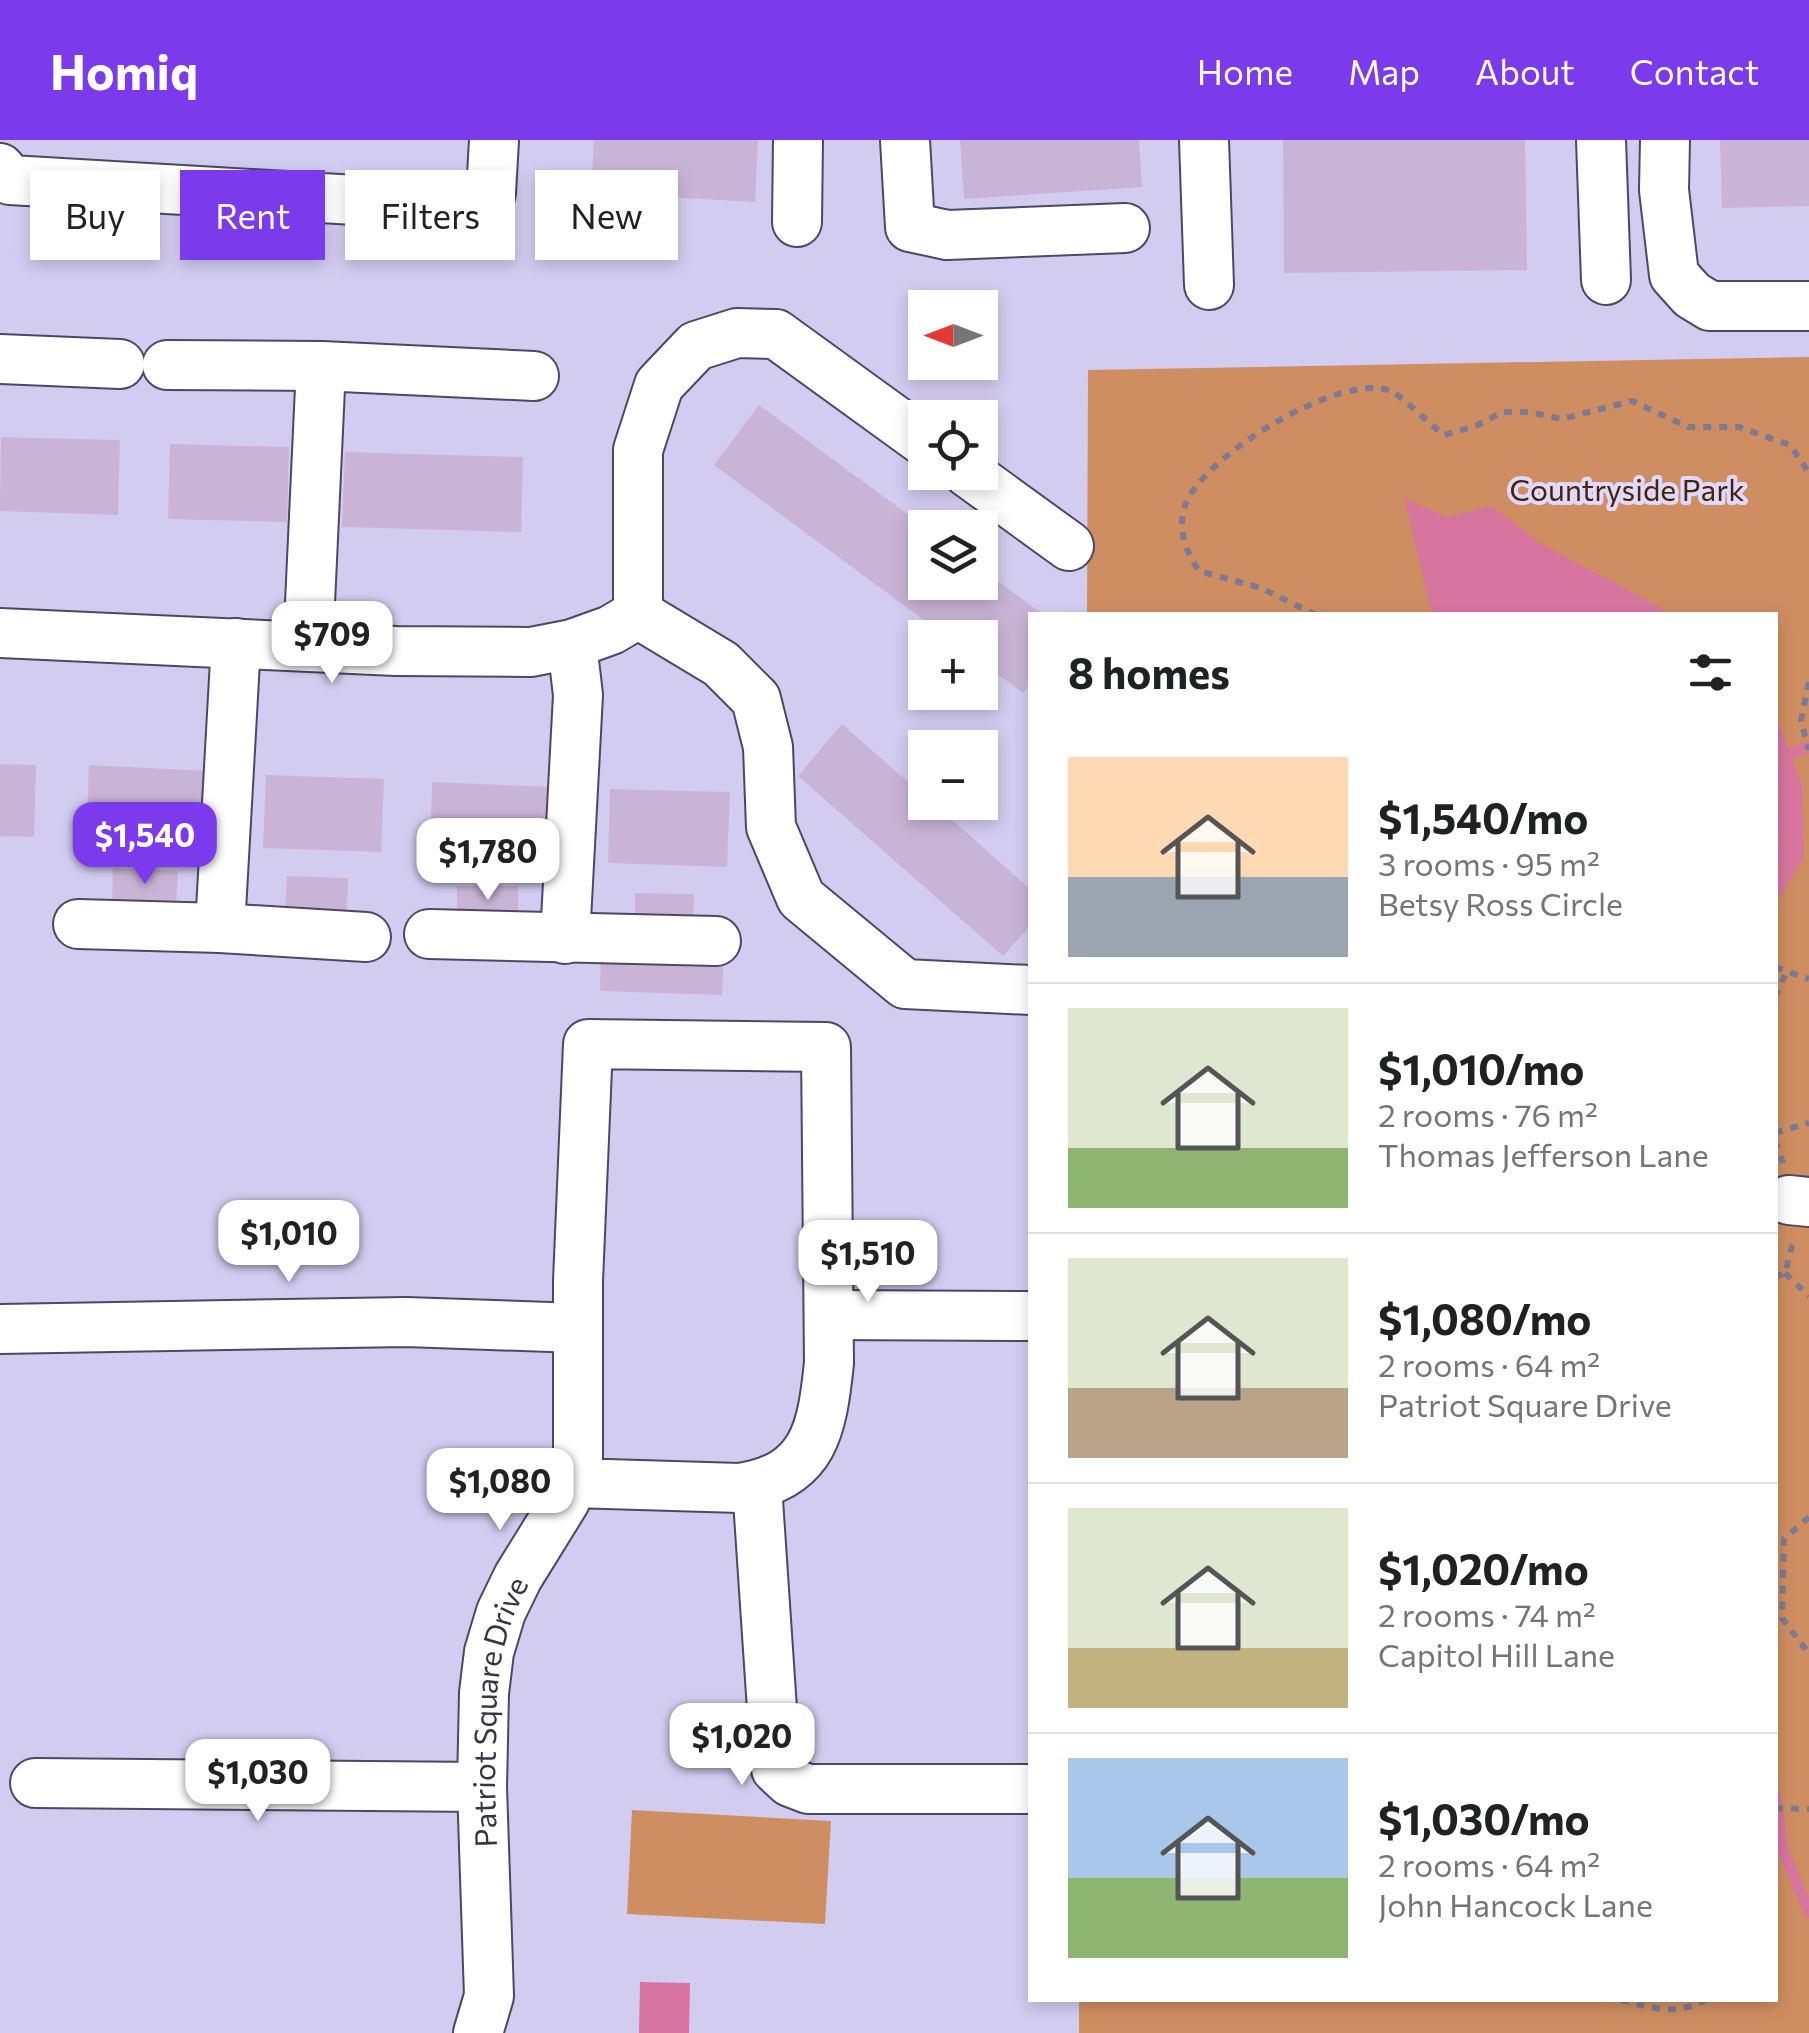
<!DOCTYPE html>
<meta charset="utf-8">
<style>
body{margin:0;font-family:Commissioner,sans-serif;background:#f2f2f2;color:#202124;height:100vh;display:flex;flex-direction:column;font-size:38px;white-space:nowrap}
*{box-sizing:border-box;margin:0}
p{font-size:32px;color:#757577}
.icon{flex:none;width:55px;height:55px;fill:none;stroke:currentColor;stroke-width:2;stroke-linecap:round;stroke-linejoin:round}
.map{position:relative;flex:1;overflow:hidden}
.sheet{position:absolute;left:1028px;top:472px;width:750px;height:1390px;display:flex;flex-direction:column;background:#fff;border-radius:0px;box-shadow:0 5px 15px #0003}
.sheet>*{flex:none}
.guide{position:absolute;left:30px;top:30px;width:848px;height:90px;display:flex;gap:20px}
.needle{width:65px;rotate:270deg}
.controls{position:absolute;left:908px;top:150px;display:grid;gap:20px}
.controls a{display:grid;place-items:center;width:90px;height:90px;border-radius:0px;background:#fff;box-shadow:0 5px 15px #0003;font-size:50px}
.price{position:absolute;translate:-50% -85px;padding:0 22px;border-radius:20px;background:#fff;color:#222;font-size:32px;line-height:65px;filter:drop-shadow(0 2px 5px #0008)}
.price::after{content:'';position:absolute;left:50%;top:60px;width:30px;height:22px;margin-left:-15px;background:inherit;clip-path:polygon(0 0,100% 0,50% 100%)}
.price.on{background:#7c3aed;color:#fff}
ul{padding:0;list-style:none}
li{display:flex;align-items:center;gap:30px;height:250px;padding:0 40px}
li+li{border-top:2px solid #e0e0e0}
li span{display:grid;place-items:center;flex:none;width:280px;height:200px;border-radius:0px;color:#555}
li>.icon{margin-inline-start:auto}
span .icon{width:120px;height:120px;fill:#fffc;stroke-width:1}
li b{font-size:42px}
h2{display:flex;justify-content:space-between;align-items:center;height:120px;padding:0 40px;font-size:42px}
.chip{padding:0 35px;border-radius:0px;background:#fff;box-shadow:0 5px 15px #0003;font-size:35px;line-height:90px}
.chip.on{background:#7c3aed;color:#fff}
header{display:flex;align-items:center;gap:60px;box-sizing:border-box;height:140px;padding:0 50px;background:#7c3aed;color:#fff}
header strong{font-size:48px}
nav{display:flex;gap:55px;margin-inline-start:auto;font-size:35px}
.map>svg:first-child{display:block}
.green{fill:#cf8e61}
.water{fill:#d8759e}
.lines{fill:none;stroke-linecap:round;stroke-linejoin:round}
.stream{stroke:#d8759e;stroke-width:11}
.building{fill:#cab4d5}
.minor-casing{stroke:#4e4665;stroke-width:52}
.path{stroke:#7f7a93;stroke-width:6;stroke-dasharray:8 8;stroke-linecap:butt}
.minor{stroke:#fff;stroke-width:48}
.labels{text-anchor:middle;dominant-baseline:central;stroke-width:8;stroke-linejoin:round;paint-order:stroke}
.park-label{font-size:30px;fill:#462408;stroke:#e0d9fe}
.street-label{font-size:30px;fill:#373443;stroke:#e0d9fe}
</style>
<header>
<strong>Homiq</strong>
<nav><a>Home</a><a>Map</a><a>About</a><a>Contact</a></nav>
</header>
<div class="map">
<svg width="1809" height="1893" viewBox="0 0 1809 1893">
<rect width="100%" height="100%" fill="#d3ccf1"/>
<!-- green -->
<g class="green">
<path d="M1809 217V1893H1079V1860H1775V475H1087L1088 230Z"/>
<path d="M632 1670 831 1681 825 1784 627 1774Z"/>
</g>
<!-- water -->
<g class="water">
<path d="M1404 358 1447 377 1491 366 1543 405 1656 465 1668 475H1432Z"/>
<path d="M1775 574 1802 646 1804 717 1775 764Z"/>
<path d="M640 1842 690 1843 689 1893H639Z"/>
</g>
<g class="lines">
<!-- stream -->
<g class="stream">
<path d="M1775 619 1809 607"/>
<path d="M1775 1654 1783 1710 1809 1772"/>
</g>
</g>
<!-- building -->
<g class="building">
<path d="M594 0H758L755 62 591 53Z"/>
<path d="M960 0H1139L1142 47 964 59Z"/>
<path d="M1283 0H1525L1527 130 1284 133Z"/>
<path d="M1720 0H1809V66L1722 68Z"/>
<path d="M759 265 925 387V442H980V428L1044 475H1030V544L1023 553 980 521V498H948L714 325Z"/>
<path d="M1 297 120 300 118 375 0 371Z"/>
<path d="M170 304 289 307 287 382 168 379Z"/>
<path d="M345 312 523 317 521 392 342 387Z"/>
<path d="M842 584 925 657V662H932L1030 749V786L1003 816 798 636Z"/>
<path d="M0 624 36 625 34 697 0 696Z"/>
<path d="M89 625 207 631 204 705 86 700Z"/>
<path d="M266 635 384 639 381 712 263 708Z"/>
<path d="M432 642 551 647 549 719 430 714Z"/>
<path d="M610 649 730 652 727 727 608 723Z"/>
<path d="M113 728 178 731 176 767 112 764Z"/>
<path d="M287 736 348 738 347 774 285 772Z"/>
<rect x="457" y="746" width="61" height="34"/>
<path d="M635 753 694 754 693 788 635 787Z"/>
<path d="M601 808 724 812 722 855 600 851Z"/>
</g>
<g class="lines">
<!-- minor casing -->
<g class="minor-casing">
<g id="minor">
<path d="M905 0 910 87 947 95 1125 88"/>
<path d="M1204 0 1209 145"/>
<path d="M1601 0 1606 140"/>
<path d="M1665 0 1664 50 1674 135 1692 155 1710 166H1809"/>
<path d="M0 28 10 40 477 67 491 53 494 0"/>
<path d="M797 82 798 0"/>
<path d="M0 219 120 224"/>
<path d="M167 225 321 226"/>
<path d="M967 332 1069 406"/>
<path d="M638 474 721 524 756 559 768 607 771 687 801 758 905 844 1030 850"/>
<path d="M638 474V310L659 245 696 206 737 193 776 194 925 302"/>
<path d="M0 493 396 511 531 512 572 504 611 490 638 474"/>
<path d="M308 506 321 226 534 236"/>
<path d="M78 784 220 788 366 797"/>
<path d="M220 788 236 503"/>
<path d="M429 794 716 801"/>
<path d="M565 799 578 555 572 504"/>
<path d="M1789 1060 1809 1062"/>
<path d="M829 1175 1030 1176"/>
<path d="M0 1189 406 1182 578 1188"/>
<path d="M757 1345 776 1629 790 1642 808 1649H1030"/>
<path d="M35 1643 482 1647"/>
<path id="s1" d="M478 1893 489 1856 482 1647 484 1553 489 1512 501 1472 518 1437 565 1361 578 1323V1141L588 904 826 907 829 1223C822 1289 815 1336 740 1348L573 1343"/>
</g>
</g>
<!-- path -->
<g class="path">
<path d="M1316 475 1261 448 1199 431C1186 413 1177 388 1185 366 1201 317 1341 231 1391 251 1398 253 1433 287 1444 295L1478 285 1502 272H1529L1562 279 1632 261 1688 287H1739L1790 305 1809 333"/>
<path d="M1809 542 1801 581 1809 610"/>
<path d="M1775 827 1809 839"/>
<path d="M1775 857 1786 833"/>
<path d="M1775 993 1809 983"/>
<path d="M1775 1001 1783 1023"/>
<path d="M1785 1133 1809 1156"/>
<path d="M1775 1137 1785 1133 1794 1099"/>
<path d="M1809 1377 1784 1399 1782 1478 1809 1514"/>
<path d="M1775 1668 1809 1669"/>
<path d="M1621 1860C1652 1868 1676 1876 1705 1860"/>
</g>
<!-- minor -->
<use href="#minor" class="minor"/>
</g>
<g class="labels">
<!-- park labels -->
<g class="park-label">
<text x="1627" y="348">Countryside Park</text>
</g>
<!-- street labels -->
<g class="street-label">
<text stroke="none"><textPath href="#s1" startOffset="325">Patriot Square Drive</textPath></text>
</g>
</g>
</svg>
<div class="controls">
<a><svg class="needle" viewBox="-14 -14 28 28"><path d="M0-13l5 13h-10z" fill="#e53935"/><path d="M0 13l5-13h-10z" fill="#757577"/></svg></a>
<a><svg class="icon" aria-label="locate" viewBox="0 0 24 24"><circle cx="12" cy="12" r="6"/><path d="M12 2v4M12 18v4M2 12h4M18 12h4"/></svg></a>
<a><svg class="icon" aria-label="layers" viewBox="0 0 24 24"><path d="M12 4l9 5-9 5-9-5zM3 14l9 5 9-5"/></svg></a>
<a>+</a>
<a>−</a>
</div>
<b class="price" style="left:332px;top:546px">$709</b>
<b class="price on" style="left:145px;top:747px">$1,540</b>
<b class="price" style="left:488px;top:763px">$1,780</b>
<b class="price" style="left:289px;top:1145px">$1,010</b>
<b class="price" style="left:868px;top:1165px">$1,510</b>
<b class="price" style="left:500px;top:1393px">$1,080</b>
<b class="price" style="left:742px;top:1648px">$1,020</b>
<b class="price" style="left:258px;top:1684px">$1,030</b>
<div class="guide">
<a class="chip">Buy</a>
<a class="chip on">Rent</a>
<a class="chip">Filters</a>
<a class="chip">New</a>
</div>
<section class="sheet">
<h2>8 homes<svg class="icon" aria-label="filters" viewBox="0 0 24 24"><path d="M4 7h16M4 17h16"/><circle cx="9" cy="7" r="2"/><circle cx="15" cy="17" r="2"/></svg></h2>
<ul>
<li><span style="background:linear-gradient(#ffd9b3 60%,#9aa5b1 0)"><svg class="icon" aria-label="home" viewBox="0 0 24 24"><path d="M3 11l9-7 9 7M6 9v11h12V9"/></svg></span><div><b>$1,540/mo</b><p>3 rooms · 95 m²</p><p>Betsy Ross Circle</p></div></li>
<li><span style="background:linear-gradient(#dfe7d0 70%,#8fb573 0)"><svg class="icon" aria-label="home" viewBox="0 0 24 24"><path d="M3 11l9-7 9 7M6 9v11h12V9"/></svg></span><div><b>$1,010/mo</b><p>2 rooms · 76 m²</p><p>Thomas Jefferson Lane</p></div></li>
<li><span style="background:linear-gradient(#dfe7d0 65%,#b9a48a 0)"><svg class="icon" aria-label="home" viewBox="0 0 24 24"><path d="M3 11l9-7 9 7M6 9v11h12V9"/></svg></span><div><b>$1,080/mo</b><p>2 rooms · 64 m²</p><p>Patriot Square Drive</p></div></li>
<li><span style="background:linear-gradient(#dfe7d0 70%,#c2b280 0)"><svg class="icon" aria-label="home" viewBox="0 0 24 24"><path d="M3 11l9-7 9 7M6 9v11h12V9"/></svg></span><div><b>$1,020/mo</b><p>2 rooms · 74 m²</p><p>Capitol Hill Lane</p></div></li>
<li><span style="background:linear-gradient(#a9c7e8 60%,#8fb573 0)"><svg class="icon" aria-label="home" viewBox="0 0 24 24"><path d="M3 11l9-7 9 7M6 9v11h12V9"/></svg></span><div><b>$1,030/mo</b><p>2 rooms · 64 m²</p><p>John Hancock Lane</p></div></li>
</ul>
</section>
</div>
